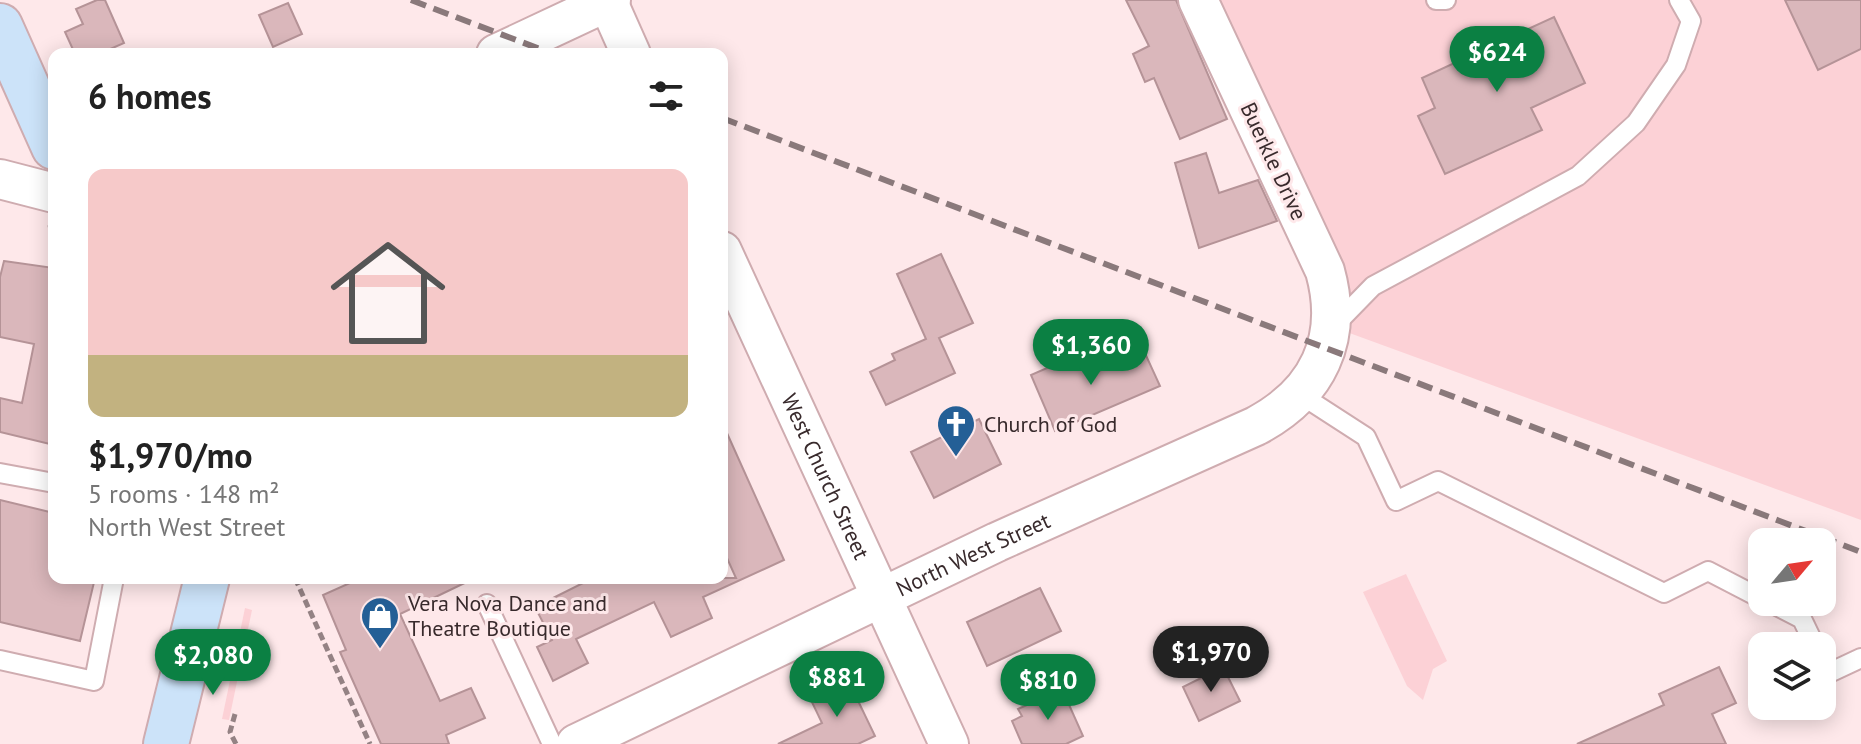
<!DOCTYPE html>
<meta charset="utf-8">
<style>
body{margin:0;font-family:"PT Sans",sans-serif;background:#f2f2f2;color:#222;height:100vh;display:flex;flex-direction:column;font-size:30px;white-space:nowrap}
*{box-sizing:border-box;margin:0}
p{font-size:26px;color:#767676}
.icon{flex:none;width:44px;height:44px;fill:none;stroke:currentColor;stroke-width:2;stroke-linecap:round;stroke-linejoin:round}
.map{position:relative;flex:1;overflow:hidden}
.sheet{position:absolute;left:48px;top:48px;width:680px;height:536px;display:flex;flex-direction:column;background:#fff;border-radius:16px;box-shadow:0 4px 20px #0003}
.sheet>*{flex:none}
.needle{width:52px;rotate:61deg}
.fabs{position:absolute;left:1748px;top:528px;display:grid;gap:16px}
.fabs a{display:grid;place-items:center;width:88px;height:88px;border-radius:16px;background:#fff;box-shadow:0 4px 20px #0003;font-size:40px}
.price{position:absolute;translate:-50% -68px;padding:0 18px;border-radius:28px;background:#0b8043;color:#fff;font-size:26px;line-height:52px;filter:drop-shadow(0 2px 4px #0008)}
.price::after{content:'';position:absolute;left:50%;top:48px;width:24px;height:18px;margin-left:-12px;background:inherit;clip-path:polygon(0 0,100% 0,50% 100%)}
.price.active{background:#222;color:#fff}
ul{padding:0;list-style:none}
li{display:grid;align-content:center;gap:16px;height:424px;padding:0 40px}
li span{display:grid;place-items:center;height:248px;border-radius:16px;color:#555}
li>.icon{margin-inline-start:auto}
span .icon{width:144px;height:144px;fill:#fffc;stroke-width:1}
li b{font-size:34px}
h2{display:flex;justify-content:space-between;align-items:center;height:96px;padding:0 40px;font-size:34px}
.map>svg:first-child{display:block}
.green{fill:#fcd1d6}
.building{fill:#dab7bb;stroke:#b59397;stroke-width:2}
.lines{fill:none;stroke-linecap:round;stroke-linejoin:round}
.service-casing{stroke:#cfacb0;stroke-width:22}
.minor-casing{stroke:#cfacb0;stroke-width:42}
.secondary-casing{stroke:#cfacb0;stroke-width:48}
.path{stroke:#948284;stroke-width:5;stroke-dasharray:8 4;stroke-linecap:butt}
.service{stroke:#fff;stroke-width:18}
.minor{stroke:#fff;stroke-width:38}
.secondary{stroke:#cce3f9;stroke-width:44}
.rail{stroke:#8a797b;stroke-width:6;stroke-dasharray:16 8;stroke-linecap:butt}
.labels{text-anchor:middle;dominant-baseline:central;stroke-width:6;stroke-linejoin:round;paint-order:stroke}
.street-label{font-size:22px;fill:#382a2c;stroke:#fee8ea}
.poi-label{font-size:22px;fill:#382a2c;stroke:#fee8ea;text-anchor:start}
</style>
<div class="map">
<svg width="1861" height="744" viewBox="0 0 1861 744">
<rect width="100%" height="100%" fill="#fee8ea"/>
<!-- green -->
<g class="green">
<path d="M1199 0H1861V520L1333 327Z"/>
<path d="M1406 574 1447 661 1433 669 1423 700 1407 686 1363 592Z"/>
<path d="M245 608 252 610 229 720 222 719Z"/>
</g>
<!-- building -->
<g class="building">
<path d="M97 0H105L124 43 99 54H75L65 32 83 24 76 9Z"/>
<path d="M1126 0H1176L1227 119 1180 139 1154 78 1145 82 1133 54 1149 46Z"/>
<path d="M1785 0H1861V49L1818 70Z"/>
<path d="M288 3 302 34 273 47 259 15Z"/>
<path d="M1554 17 1585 83 1531 108 1542 130 1445 174 1418 116 1435 108 1422 78Z"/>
<path d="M1206 153 1219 193 1258 180 1277 221 1199 248 1175 163Z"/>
<path d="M941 254 973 323 939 338 955 373 886 405 870 372 895 360 892 354 926 339 897 274Z"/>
<path d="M4 261 54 268V445L0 432V398L22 403 34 344 0 337V277Z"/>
<path d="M1088 350 1097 372 1144 351 1160 386 1055 431 1031 375Z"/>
<path d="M979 419 1001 464 934 498 911 452Z"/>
<path d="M722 422 784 560 703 597 712 618 671 637 654 602 576 639 588 663 553 681 537 647 552 640 535 607 593 578H736L722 547Z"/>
<path d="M0 500 54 513V578H95L80 641 0 622Z"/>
<path d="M361 578H475L400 614 440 701 471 688 485 718 446 735 449 744H381L340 652 346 650 323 595Z"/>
<path d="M1040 588 1061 631 987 666 967 622Z"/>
<path d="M1223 667 1240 701 1199 721 1183 687Z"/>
<path d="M1719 667 1736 703 1712 714 1726 744H1577L1664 705 1659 694Z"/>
<path d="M848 680 875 736 858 744H778L822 723 810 698Z"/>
<path d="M1062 689 1083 736 1066 744H1022L1012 721 1022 716 1018 709Z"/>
</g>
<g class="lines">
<!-- service casing -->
<g class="service-casing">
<g id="service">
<path d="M1436 0H1446"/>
<path d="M1333 327 1373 286 1578 176 1636 123 1676 65 1691 21 1679 0"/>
<path d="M1298 393 1366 437 1396 501 1438 481 1664 593 1708 571 1762 599"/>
<path d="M0 473 54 483"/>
<path d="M1769 602 1802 619 1815 646"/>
<path d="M487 604 552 744"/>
<path d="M1822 659 1829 673 1861 658"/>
<path d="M0 660 94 681 114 578"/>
</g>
</g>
<!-- minor casing -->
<g class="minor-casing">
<g id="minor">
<path d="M607 0 631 54"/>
<path d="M496 54 611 0"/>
<path d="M0 179 54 193"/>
<path id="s1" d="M722 251 949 744"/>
<path id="s2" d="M576 744 997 542 1256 426C1318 393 1344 339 1325 271L1198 0"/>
</g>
</g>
<!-- secondary casing -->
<g class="secondary-casing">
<g id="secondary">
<path d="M0 26 54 147"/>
<path d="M166 744 207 578"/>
</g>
</g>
<!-- path -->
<g class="path">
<path d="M50 225 54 246"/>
<path d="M295 578 370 744"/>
<path d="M235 714 230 732 236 744"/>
</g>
<!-- service -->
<use href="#service" class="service"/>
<!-- minor -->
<use href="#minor" class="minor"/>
<!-- secondary -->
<use href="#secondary" class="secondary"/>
<!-- rail -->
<g class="rail">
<path d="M411 0 553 54"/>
<path d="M722 118 1861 552"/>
</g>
</g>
<!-- icons -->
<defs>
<g id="church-pin" transform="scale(2)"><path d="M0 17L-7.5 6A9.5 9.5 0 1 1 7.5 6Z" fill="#245f96" stroke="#fee8ea"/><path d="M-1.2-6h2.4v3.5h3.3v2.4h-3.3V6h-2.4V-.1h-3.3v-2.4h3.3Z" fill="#fff"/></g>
<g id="shop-pin" transform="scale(2)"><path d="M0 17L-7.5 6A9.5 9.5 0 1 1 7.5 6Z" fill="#245f96" stroke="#fee8ea"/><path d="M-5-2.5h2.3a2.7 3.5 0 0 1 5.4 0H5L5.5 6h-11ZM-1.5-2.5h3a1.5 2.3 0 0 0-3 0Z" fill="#fff"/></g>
</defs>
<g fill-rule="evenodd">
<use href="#church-pin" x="956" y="424"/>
<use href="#shop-pin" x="380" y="616"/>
</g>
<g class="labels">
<!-- street labels -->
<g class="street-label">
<text transform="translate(1274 161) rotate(65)">Buerkle Drive</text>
<text stroke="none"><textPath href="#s1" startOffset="248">West Church Street</textPath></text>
<text stroke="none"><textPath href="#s2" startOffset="440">North West Street</textPath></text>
</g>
<!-- poi labels -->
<g class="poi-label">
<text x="984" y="424">Church of God</text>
<text x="408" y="603">Vera Nova Dance and<tspan x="408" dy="25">Theatre Boutique</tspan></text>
</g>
</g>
</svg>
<div class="fabs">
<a><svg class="needle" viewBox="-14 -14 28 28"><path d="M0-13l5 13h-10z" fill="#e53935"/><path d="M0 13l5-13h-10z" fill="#767676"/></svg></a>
<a><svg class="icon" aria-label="layers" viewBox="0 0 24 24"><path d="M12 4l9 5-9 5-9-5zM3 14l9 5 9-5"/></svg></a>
</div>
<b class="price" style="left:1497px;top:94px">$624</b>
<b class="price" style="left:1091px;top:387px">$1,360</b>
<b class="price active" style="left:1211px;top:694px">$1,970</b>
<b class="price" style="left:213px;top:697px">$2,080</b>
<b class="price" style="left:837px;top:719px">$881</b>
<b class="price" style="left:1048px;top:722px">$810</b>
<section class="sheet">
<h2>6 homes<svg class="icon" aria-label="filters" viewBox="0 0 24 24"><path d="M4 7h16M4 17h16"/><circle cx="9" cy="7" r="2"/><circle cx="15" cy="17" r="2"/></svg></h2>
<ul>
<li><span style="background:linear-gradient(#f6c9c9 75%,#c2b280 0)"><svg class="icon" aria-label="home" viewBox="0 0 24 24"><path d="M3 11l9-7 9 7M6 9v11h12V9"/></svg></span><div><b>$1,970/mo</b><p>5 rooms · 148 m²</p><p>North West Street</p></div></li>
</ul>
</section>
</div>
